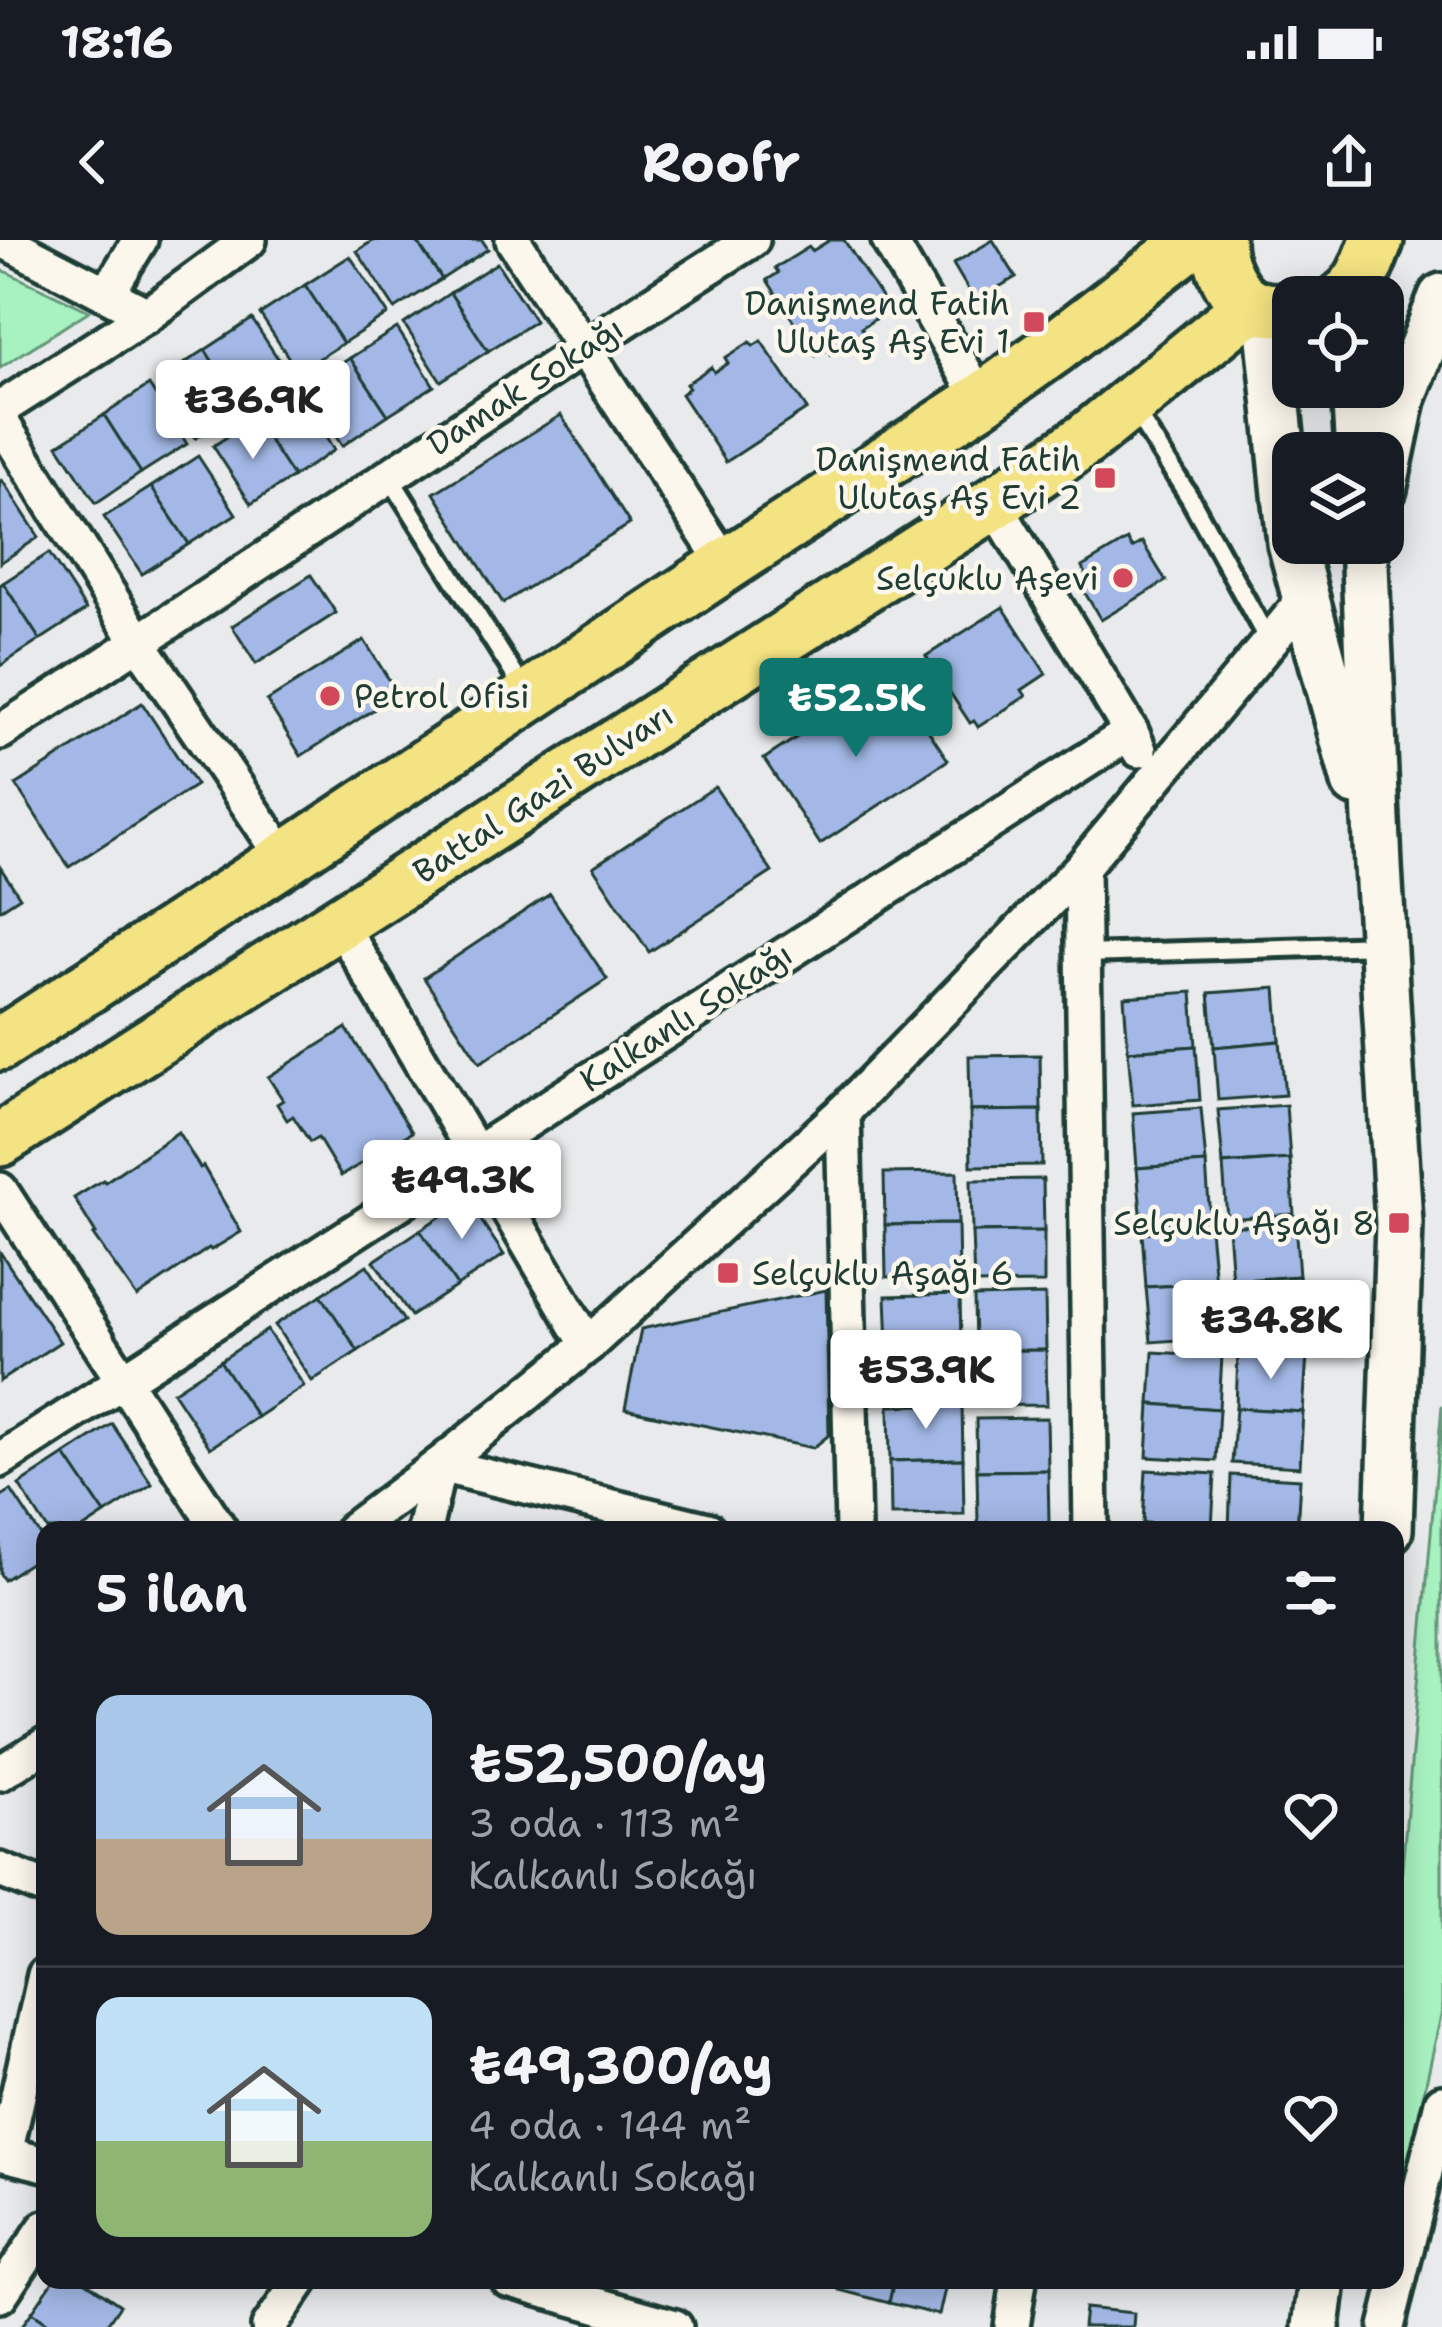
<!DOCTYPE html>
<html lang="tr">
<meta charset="utf-8">
<style>
body{margin:0;font-family:"Shantell Sans",sans-serif;background:#242831;color:#f1f3f6;height:100vh;display:flex;flex-direction:column;font-size:45px;white-space:nowrap}
*{box-sizing:border-box;margin:0}
p{font-size:39px;color:#9ea1a6}
.icon{flex:none;width:66px;height:66px;fill:none;stroke:currentColor;stroke-width:2;stroke-linecap:round;stroke-linejoin:round}
.map{position:relative;flex:1;overflow:hidden}
.panel{position:absolute;left:36px;top:1281px;width:1368px;height:768px;display:flex;flex-direction:column;background:#171b24;border-radius:24px;box-shadow:0 6px 30px #0003}
.panel>*{flex:none}
.buttons{position:absolute;left:1272px;top:36px;display:grid;gap:24px}
.buttons a{display:grid;place-items:center;width:132px;height:132px;border-radius:24px;background:#171b24;box-shadow:0 6px 30px #0003;font-size:60px}
.price{position:absolute;translate:-50% -102px;padding:0 27px;border-radius:12px;background:#fff;color:#222;font-size:39px;line-height:78px;filter:drop-shadow(0 3px 6px #0008)}
.price::after{content:'';position:absolute;left:50%;top:72px;width:36px;height:27px;margin-left:-18px;background:inherit;clip-path:polygon(0 0,100% 0,50% 100%)}
.price.current{background:#0f766e;color:#fff}
ul{padding:0;list-style:none}
li{display:flex;align-items:center;gap:36px;height:300px;padding:0 60px}
li+li{border-top:3px solid #363941}
li span{display:grid;place-items:center;flex:none;width:336px;height:240px;border-radius:24px;color:#555}
li>.icon{margin-inline-start:auto}
span .icon{width:144px;height:144px;fill:#fffc;stroke-width:1}
li b{font-size:51px}
h2{display:flex;justify-content:space-between;align-items:center;height:144px;padding:0 60px;font-size:51px}
.status{display:flex;justify-content:space-between;align-items:center;height:84px;padding:0 60px;background:#171b24;direction:ltr}
.status svg{height:33px;fill:currentColor}
header{display:flex;justify-content:space-between;align-items:center;height:156px;padding:0 60px;background:#171b24;font-size:54px;font-weight:700}
.map>svg:first-child{display:block}
.green{fill:#a8f1c0;stroke:#64977a;stroke-width:3}
.building{fill:#a3b8e6;stroke:#1f3d34;stroke-width:3}
.lines{fill:none;stroke-linecap:round;stroke-linejoin:round}
.lane-casing{stroke:#1f3d34;stroke-width:26}
.street-casing{stroke:#1f3d34;stroke-width:42}
.secondary-casing{stroke:#1f3d34;stroke-width:54}
.primary-casing{stroke:#1f3d34;stroke-width:60}
.lane{stroke:#fbf7ec;stroke-width:16}
.street{stroke:#fbf7ec;stroke-width:33}
.secondary{stroke:#fbf7ec;stroke-width:45}
.primary{stroke:#f4e382;stroke-width:51}
.poi-dot{fill:#d1495b;stroke:#fbf7ec;stroke-width:4.5}
.labels{text-anchor:middle;dominant-baseline:central;stroke-width:9;stroke-linejoin:round;paint-order:stroke}
.poi-label{font-size:33px;fill:#1f3d34;stroke:#fbf7ec;text-anchor:end}
.street-label{font-size:33px;fill:#1f3d34;stroke:#fbf7ec}
</style>
<div class="status"><b>18:16</b><svg viewBox="0 0 49 12"><path d="M0 12V9h3v3zM5 12V6h3v6zM10 12V3h3v9zM15 12V0h3v12zM26 1h20v11H26zM47 4h2v5h-2z"/></svg></div>
<header><svg class="icon" aria-label="back" viewBox="0 0 24 24"><path d="M15 5l-7 7 7 7"/></svg>Roofr<svg class="icon" aria-label="share" viewBox="0 0 24 24"><path d="M12 15V3M7 8l5-5 5 5M5 13v7h14v-7"/></svg></header>
<div class="map">
<svg width="1442" height="2087" viewBox="0 0 1442 2087">
<rect width="100%" height="100%" fill="#e9eaeb"/>
<filter id="ink" filterUnits="userSpaceOnUse"><feTurbulence type="fractalNoise" baseFrequency=".00833" numOctaves="2"/><feDisplacementMap in="SourceGraphic" scale="24" xChannelSelector="R" yChannelSelector="G"/><feConvolveMatrix kernelMatrix="1 2 1 2 8 2 1 2 1" color-interpolation-filters="sRGB"/></filter>
<g filter="url(#ink)">
<!-- green -->
<g class="green">
<path d="M0 29 89 71 0 128Z"/>
<path d="M1442 1165V1771L1395 1982V1710Z"/>
</g>
<!-- building -->
<g class="building">
<path d="M374 0H416L442 39 395 69 357 11Z"/>
<path d="M416 0H482L488 9 442 39Z"/>
<path d="M830 0H844L889 70 861 88 864 92 830 114 828 109 816 116 767 40 778 33 775 28 809 7 812 11Z"/>
<path d="M993 0 1016 37 975 61 953 24Z"/>
<path d="M350 16 388 74 343 103 305 45Z"/>
<path d="M497 23 535 81 488 111 450 53Z"/>
<path d="M305 45 343 103 298 132 260 74Z"/>
<path d="M450 53 488 111 441 141 404 84Z"/>
<path d="M252 79 290 137 243 168 205 110Z"/>
<path d="M397 88 434 146 388 175 350 118Z"/>
<path d="M761 101 807 169 726 222 681 154 689 148 686 144 711 127 714 132 728 123 725 118 750 102 753 106Z"/>
<path d="M205 110 243 168 196 198 158 140Z"/>
<path d="M350 118 388 175 342 206 304 148Z"/>
<path d="M149 145 187 204 141 233 104 175Z"/>
<path d="M297 153 334 210 293 237 255 179Z"/>
<path d="M104 175 141 233 96 263 58 205Z"/>
<path d="M561 175 630 284 503 363 434 253Z"/>
<path d="M255 179 293 237 251 264 213 206Z"/>
<path d="M198 216 236 274 189 304 151 247Z"/>
<path d="M2 240 39 297 0 323V241Z"/>
<path d="M151 247 189 304 142 334 104 277Z"/>
<path d="M1127 300 1132 308 1142 302 1166 341 1101 380 1078 341 1087 335 1082 327Z"/>
<path d="M49 313 86 370 40 400 3 343Z"/>
<path d="M311 335 336 373 256 424 232 386Z"/>
<path d="M3 343 40 400 0 426V345Z"/>
<path d="M1003 367 1046 434 1022 450 1026 456 978 487 974 481 970 483 926 416Z"/>
<path d="M364 400 398 454 301 516 267 461Z"/>
<path d="M891 435 948 520 820 604 764 519Z"/>
<path d="M142 463 196 545 69 627 16 545Z"/>
<path d="M715 547 772 632 649 712 593 627Z"/>
<path d="M0 627 20 657 0 670Z"/>
<path d="M550 654 607 739 480 823 424 738Z"/>
<path d="M1276 748 1280 801 1214 807 1209 753Z"/>
<path d="M1192 752 1196 806 1128 811 1124 757Z"/>
<path d="M346 788 412 892 341 936 318 898 310 902 293 876 287 880 277 864 283 860 268 837Z"/>
<path d="M1280 801 1285 855 1218 860 1214 807Z"/>
<path d="M1196 806 1200 860 1133 865 1128 811Z"/>
<path d="M1040 815 1041 870 970 871 969 816Z"/>
<path d="M1286 865 1290 919 1223 924 1218 870Z"/>
<path d="M1201 868 1206 923 1137 928 1133 873Z"/>
<path d="M1041 870 1042 925 971 926 970 871Z"/>
<path d="M178 892 200 928 203 926 241 992 211 1010 209 1008 137 1057 93 995 96 994 74 958 103 940 105 942Z"/>
<path d="M1290 919 1294 974 1227 979 1223 924Z"/>
<path d="M1206 923 1210 979 1142 984 1137 928Z"/>
<path d="M957 932 958 984 885 985 884 933Z"/>
<path d="M1043 939 1044 991 972 992 971 940Z"/>
<path d="M467 959 504 1015 457 1046 420 990Z"/>
<path d="M1295 982 1299 1036 1232 1041 1228 987Z"/>
<path d="M958 984 959 1036 886 1037 885 985Z"/>
<path d="M1210 988 1215 1043 1146 1047 1142 993Z"/>
<path d="M420 990 457 1046 411 1076 374 1021Z"/>
<path d="M1044 991V1043L974 1044 972 992Z"/>
<path d="M0 1012 60 1102 0 1141Z"/>
<path d="M367 1025 404 1081 358 1111 321 1055Z"/>
<path d="M1299 1036 1303 1091 1236 1096 1232 1041Z"/>
<path d="M1215 1043 1219 1097 1151 1102 1146 1047Z"/>
<path d="M826 1050 829 1195 813 1208 625 1169 641 1089Z"/>
<path d="M960 1054 961 1105 888 1106 886 1056Z"/>
<path d="M321 1055 358 1111 312 1141 275 1085Z"/>
<path d="M1045 1055 1046 1110 975 1111 974 1057Z"/>
<path d="M267 1090 304 1146 257 1177 220 1121Z"/>
<path d="M961 1105V1155L888 1156V1106Z"/>
<path d="M1046 1110 1047 1165 976 1166 975 1111Z"/>
<path d="M1153 1112 1222 1116 1219 1169 1150 1164Z"/>
<path d="M1238 1112 1307 1116 1303 1172 1236 1168Z"/>
<path d="M220 1121 257 1177 210 1208 173 1152Z"/>
<path d="M962 1164 963 1219 890 1221 889 1166Z"/>
<path d="M1150 1164 1219 1169 1216 1221 1147 1217Z"/>
<path d="M1236 1168 1303 1172 1300 1227 1232 1223Z"/>
<path d="M1047 1178 1048 1230 977 1231 976 1179Z"/>
<path d="M112 1184 152 1244 105 1274 65 1215Z"/>
<path d="M65 1215 105 1274 81 1290H48L19 1245Z"/>
<path d="M963 1219 964 1274 891 1275 890 1221Z"/>
<path d="M1048 1230 1049 1283H978L977 1231Z"/>
<path d="M1146 1230 1215 1234 1212 1287 1143 1283Z"/>
<path d="M1231 1235 1300 1239 1297 1290 1229 1289Z"/>
<path d="M11 1250 45 1302V1313L4 1340 0 1334V1257Z"/>
<path d="M1143 1283 1212 1287V1290H1143Z"/>
<path d="M54 2040H83L120 2065 105 2087H54L32 2072Z"/>
<path d="M841 2040H894L889 2063 839 2050Z"/>
<path d="M894 2040H947L939 2075 889 2063Z"/>
<path d="M1085 2068 1134 2073 1133 2087H1083Z"/>
<path d="M32 2072 54 2087H21Z"/>
</g>
<g class="lines">
<!-- lane casing -->
<g class="lane-casing">
<g id="lane">
<path d="M1134 170 1190 258 1269 402"/>
<path d="M389 236 526 453"/>
<path d="M1083 714 1382 705"/>
</g>
</g>
<!-- street casing -->
<g class="street-casing">
<g id="street">
<path d="M3 0 147 75"/>
<path d="M513 0 726 325"/>
<path d="M889 0 981 160"/>
<path d="M107 54 140 0"/>
<path d="M0 169 147 75 249 0"/>
<path d="M0 180 139 403 285 619"/>
<path d="M994 263 1131 492 1139 510"/>
<path d="M0 492C253 331 498 159 752 0"/>
<path d="M1082 627 1091 1290"/>
<path d="M340 684 588 1105"/>
<path d="M843 872 853 1290"/>
<path d="M0 950 220 1290"/>
<path d="M0 1220 1131 492"/>
<path d="M352 1290 439 1225 588 1105 843 872 1082 627 1306 358"/>
<path d="M424 1290 439 1225 708 1290"/>
<path d="M0 1533 45 1505"/>
<path d="M0 1630 45 1648"/>
<path d="M0 1913 45 1924"/>
<path d="M5 1914 45 1735"/>
<path d="M508 2040 675 2087"/>
<path d="M0 2055 45 1988"/>
<path d="M269 2087 301 2040"/>
<path d="M1012 2087 1019 2040"/>
<path d="M1387 2087 1442 1862"/>
</g>
</g>
<!-- secondary casing -->
<g class="secondary-casing">
<g id="secondary">
<path d="M1267 69 1291 303 1355 542"/>
<path d="M1355 147 1359 213"/>
<path d="M1383 249 1402 159 1442 57"/>
<path d="M1364 303 1378 626 1399 983 1389 1290"/>
<path d="M1316 2087 1322 2040"/>
</g>
</g>
<!-- primary casing -->
<g class="primary-casing">
<g id="primary">
<path d="M1218 0C1218 23 1231 56 1254 66 1265 71 1281 70 1293 70"/>
<path d="M1344 57C1362 44 1369 21 1377 0"/>
<path d="M0 804 285 619 726 325 981 160 1053 109 1194 0"/>
<path d="M0 900 994 263 1086 199 1251 65"/>
</g>
</g>
<!-- lane -->
<use href="#lane" class="lane"/>
<!-- street -->
<use href="#street" class="street"/>
<!-- secondary -->
<use href="#secondary" class="secondary"/>
<!-- primary -->
<use href="#primary" class="primary"/>
</g>
</g>
<!-- markers -->
<g class="poi-dot">
<rect x="1022" y="70" width="24" height="24" rx="6"/>
<rect x="1093" y="226" width="24" height="24" rx="6"/>
<circle cx="1123" cy="338" r="12"/>
<circle cx="330" cy="456" r="12"/>
<rect x="1387" y="971" width="24" height="24" rx="6"/>
<rect x="716" y="1021" width="24" height="24" rx="6"/>
</g>
<g class="labels">
<!-- poi labels -->
<g class="poi-label">
<text x="1010" y="63">Danişmend Fatih<tspan x="1010" dy="38">Ulutaş Aş Evi 1</tspan></text>
<text x="1081" y="219">Danişmend Fatih<tspan x="1081" dy="38">Ulutaş Aş Evi 2</tspan></text>
<text x="1099" y="338">Selçuklu Aşevi</text>
<text x="354" y="456" text-anchor="start">Petrol Ofisi</text>
<text x="1375" y="983">Selçuklu Aşağı 8</text>
<text x="752" y="1033" text-anchor="start">Selçuklu Aşağı 6</text>
</g>
<!-- street labels -->
<g class="street-label">
<text transform="translate(525 146) rotate(-33)">Damak Sokağı</text>
<text transform="translate(543 553) rotate(-33)">Battal Gazi Bulvarı</text>
<text transform="translate(686 777) rotate(-33)">Kalkanlı Sokağı</text>
</g>
</g>
</svg>
<div class="buttons">
<a><svg class="icon" aria-label="locate" viewBox="0 0 24 24"><circle cx="12" cy="12" r="6"/><path d="M12 2v4M12 18v4M2 12h4M18 12h4"/></svg></a>
<a><svg class="icon" aria-label="layers" viewBox="0 0 24 24"><path d="M12 4l9 5-9 5-9-5zM3 14l9 5 9-5"/></svg></a>
</div>
<b class="price" style="left:253px;top:222px">₺36.9K</b>
<b class="price current" style="left:856px;top:520px">₺52.5K</b>
<b class="price" style="left:462px;top:1002px">₺49.3K</b>
<b class="price" style="left:1271px;top:1142px">₺34.8K</b>
<b class="price" style="left:926px;top:1192px">₺53.9K</b>
<section class="panel">
<h2>5 ilan<svg class="icon" aria-label="filters" viewBox="0 0 24 24"><path d="M4 7h16M4 17h16"/><circle cx="9" cy="7" r="2"/><circle cx="15" cy="17" r="2"/></svg></h2>
<ul>
<li><span style="background:linear-gradient(#a9c7e8 60%,#b9a48a 0)"><svg class="icon" aria-label="home" viewBox="0 0 24 24"><path d="M3 11l9-7 9 7M6 9v11h12V9"/></svg></span><div><b>₺52,500/ay</b><p>3 oda · 113 m²</p><p>Kalkanlı Sokağı</p></div><svg class="icon" aria-label="heart" viewBox="0 0 24 24"><path d="M12 20l-8-8c-3-5 5-10 8-4 3-6 11-1 8 4z"/></svg></li>
<li><span style="background:linear-gradient(#bfe0f5 60%,#8fb573 0)"><svg class="icon" aria-label="home" viewBox="0 0 24 24"><path d="M3 11l9-7 9 7M6 9v11h12V9"/></svg></span><div><b>₺49,300/ay</b><p>4 oda · 144 m²</p><p>Kalkanlı Sokağı</p></div><svg class="icon" aria-label="heart" viewBox="0 0 24 24"><path d="M12 20l-8-8c-3-5 5-10 8-4 3-6 11-1 8 4z"/></svg></li>
</ul>
</section>
</div>
